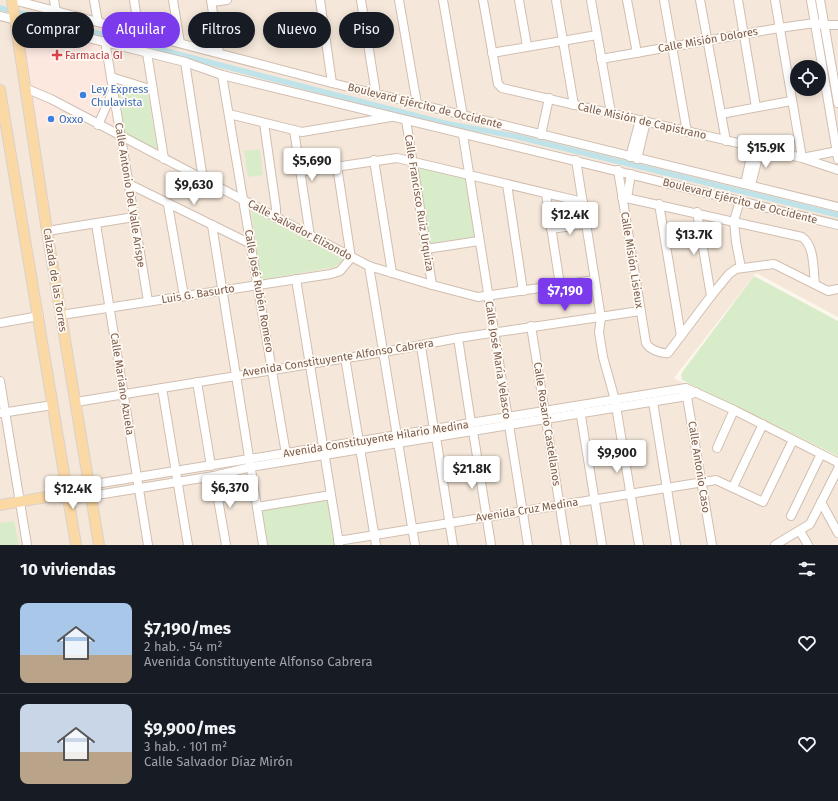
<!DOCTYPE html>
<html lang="es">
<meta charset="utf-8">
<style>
body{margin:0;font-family:"Fira Sans",sans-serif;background:#242831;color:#f1f3f6;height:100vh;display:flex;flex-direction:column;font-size:15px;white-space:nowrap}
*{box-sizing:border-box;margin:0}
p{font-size:13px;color:#9ea1a6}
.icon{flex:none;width:22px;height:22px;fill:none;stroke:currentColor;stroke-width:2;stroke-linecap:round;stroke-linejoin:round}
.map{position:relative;height:545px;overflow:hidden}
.drawer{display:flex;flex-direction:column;background:#171b24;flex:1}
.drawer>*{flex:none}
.top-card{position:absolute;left:12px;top:12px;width:400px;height:36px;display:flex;gap:8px}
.fabs{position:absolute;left:790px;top:60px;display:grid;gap:8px}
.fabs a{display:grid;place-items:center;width:36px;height:36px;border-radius:50%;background:#171b24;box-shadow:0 2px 10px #0003;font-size:20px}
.price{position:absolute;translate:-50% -34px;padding:0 9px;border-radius:4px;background:#fff;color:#222;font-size:13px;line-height:26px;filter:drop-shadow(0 1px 2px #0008)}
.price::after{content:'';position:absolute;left:50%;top:24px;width:12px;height:9px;margin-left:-6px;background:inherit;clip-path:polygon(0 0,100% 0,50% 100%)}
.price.on{background:#7c3aed;color:#fff}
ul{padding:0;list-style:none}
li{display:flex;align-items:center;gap:12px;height:100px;padding:0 20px}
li+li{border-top:1px solid #363941}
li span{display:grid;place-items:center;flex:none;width:112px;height:80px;border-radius:8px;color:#555}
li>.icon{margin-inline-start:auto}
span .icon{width:48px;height:48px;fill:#fffc;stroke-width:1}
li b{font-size:17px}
h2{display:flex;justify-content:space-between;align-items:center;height:48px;padding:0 20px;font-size:17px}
.tag{padding:0 14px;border-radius:18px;background:#171b24;box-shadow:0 2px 10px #0003;font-size:14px;line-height:36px}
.tag.on{background:#7c3aed;color:#fff}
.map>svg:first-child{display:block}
.residential{fill:#f5e8da;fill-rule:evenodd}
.commercial{fill:#fde8e0}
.green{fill:#d8ecc9}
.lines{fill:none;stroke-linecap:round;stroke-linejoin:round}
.canal{stroke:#bfe3e8;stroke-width:5.5}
.minor-casing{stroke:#d1beb0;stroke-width:10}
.major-casing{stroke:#dad1cd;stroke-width:12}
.minor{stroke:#fff;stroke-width:8}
.major{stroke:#fbd9a5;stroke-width:10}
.health-dot{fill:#e0444e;stroke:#fffaf3;stroke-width:1.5}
.shop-dot{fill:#3f7fe0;stroke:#fffaf3;stroke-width:1.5}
.labels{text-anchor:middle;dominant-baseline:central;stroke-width:3.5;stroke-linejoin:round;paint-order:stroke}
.street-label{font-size:11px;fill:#7a5c4d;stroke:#fffaf3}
.health-label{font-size:11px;fill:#be3a42;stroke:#fffaf3;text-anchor:start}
.shop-label{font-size:11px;fill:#366cbe;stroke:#fffaf3;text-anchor:start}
</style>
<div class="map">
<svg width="838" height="545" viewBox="0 0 838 545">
<rect width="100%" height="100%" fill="#fdf6ec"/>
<!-- residential -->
<path class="residential" d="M0 0H838V317L756 273 674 378 838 461V545H0ZM797 67H819V89H797Z"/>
<!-- commercial -->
<path class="commercial" d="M15 19 105 41 121 137 62 106 55 126 31 130Z"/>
<!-- green -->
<g class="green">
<path d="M115 88 148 95 158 154 123 136Z"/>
<path d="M260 149 263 175 248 177 244 151Z"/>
<path d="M417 162 466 176 477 237 428 244Z"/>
<path d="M251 210 345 260 334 267 261 280Z"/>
<path d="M754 276 838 321V456L682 380 681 375 683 371Z"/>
<path d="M327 499 335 545H266L260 510Z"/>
<path d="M14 521 19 545H0V523Z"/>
</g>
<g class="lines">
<!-- canal -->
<path class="canal" d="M0 8 444 123 514 136 838 215"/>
<!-- minor casing -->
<g class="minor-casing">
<g id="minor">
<path d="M13 0 332 83 838 207"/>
<path d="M54 0 56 12"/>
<path d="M94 0 98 22"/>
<path d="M134 0 139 32"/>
<path d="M173 0 180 43"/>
<path d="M211 0 219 53"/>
<path d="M320 0 332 83"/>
<path d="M361 0 376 94"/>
<path d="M399 0 417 104"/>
<path d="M443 0 463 116"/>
<path d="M483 0 498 84 502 88 802 158 838 170"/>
<path d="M519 0 527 46"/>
<path d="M556 0 574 105"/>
<path d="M591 0 611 113"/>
<path d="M627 0 637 53"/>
<path d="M664 0 687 132"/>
<path d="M700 0 726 141"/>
<path d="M738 0 756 107"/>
<path d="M775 0 802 158 838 151"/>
<path d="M811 0 838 159"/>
<path d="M820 0 838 103"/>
<path d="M212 2 227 0"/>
<path d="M0 16 185 62 222 75 838 225"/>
<path d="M105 41 148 301"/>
<path d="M147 53 164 159"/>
<path d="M492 53 597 35"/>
<path d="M601 59 779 28 815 23 824 25H838"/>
<path d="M185 62 203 179"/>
<path d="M222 75 286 454"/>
<path d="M111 77 153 90"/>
<path d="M25 88 51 99 369 266 432 285 478 297 595 280"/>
<path d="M229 114 302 132 391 117"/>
<path d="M721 114 791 101"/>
<path d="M406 120 432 285"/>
<path d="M264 123 276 208V218"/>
<path d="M98 125 113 91"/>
<path d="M294 130 310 236"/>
<path d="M463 135 528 545"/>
<path d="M541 135 549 98"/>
<path d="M630 157 640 120"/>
<path d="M637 159 646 121"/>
<path d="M374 160 392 273"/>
<path d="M576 160 601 318 599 332 603 357 615 400 639 545"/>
<path d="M618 170 646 343C649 349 661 354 668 353L711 296 729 274 736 269 774 264 828 291 838 289"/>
<path d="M300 172 397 158 583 202"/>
<path d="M129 184 251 244"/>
<path d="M507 184 523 291"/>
<path d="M745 184 753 147"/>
<path d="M751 185 760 149"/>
<path d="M546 194 560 285"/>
<path d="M622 197 802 237C815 246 813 270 815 284"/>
<path d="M627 198 631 174"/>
<path d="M740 200 734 221 736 242 741 268"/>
<path d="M659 204 681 336"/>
<path d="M168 205 184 296"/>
<path d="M697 212 711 296"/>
<path d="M96 224 148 545"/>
<path d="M212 225 263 545"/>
<path d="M551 229 586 224"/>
<path d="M47 231 134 217"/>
<path d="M426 249 479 241"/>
<path d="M369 266 415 545"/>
<path d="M296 279 339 544"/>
<path d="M61 315 331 274 340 271 351 258 337 166"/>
<path d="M0 323 39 316"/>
<path d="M531 326 566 545"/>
<path d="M458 338 471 423"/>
<path d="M421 346 434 430"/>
<path d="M345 357 376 545"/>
<path d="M0 381 27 545"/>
<path d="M197 382 211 466"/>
<path d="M162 388 188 545"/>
<path d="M686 391 712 545"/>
<path d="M76 402 384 352 458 338 640 311"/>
<path d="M653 402 676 545"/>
<path d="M580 410 602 545"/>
<path d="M1 413 53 405"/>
<path d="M473 431 491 545"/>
<path d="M436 437 453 545"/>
<path d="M717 448 734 410"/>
<path d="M214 476 226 545"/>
<path d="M89 485 686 388 734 410 837 462 838 464"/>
<path d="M733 487 763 424"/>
<path d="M91 496 214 476 251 467 687 396 696 392"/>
<path d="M821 502 838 533"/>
<path d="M257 507 331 495"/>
<path d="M791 516 821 454"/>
<path d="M800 531 808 545"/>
<path d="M338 541 716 480 763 502 793 440"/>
<path d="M775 545 810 524 838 469"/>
</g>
</g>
<!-- major casing -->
<g class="major-casing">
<g id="major">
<path d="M12 0 47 231 99 545"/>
<path d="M0 90 76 545"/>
<path d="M62 497 68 499 91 496"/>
<path d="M0 505 58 495 67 489 89 485"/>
</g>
</g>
<!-- minor -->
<use href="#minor" class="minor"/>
<!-- major -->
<use href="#major" class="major"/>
</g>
<!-- markers -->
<path class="health-dot" d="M55 49h4v4h4v4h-4v4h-4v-4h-4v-4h4z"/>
<g class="shop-dot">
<circle cx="83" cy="95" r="4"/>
<circle cx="51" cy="119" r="4"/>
</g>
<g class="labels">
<!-- street labels -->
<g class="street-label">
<text transform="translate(708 40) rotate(-10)">Calle Misión Dolores</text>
<text transform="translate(425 106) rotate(14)">Boulevard Ejército de Occidente</text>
<text transform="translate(642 121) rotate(13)">Calle Misión de Capistrano</text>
<text transform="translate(130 195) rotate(81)">Calle Antonio Del Valle Arispe</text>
<text transform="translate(740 201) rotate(14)">Boulevard Ejército de Occidente</text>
<text transform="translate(419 203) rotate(81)">Calle Francisco Ruiz Urquiza</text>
<text transform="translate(300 230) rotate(28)">Calle Salvador Elizondo</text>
<text transform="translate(632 260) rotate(81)">Calle Misión Lisieux</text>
<text transform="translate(55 280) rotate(81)">Calzada de las Torres</text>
<text transform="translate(259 291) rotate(80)">Calle José Rubén Romero</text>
<text transform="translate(198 294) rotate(-9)">Luis G. Basurto</text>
<text transform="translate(338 358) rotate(-9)">Avenida Constituyente Alfonso Cabrera</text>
<text transform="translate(498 360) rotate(81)">Calle José María Velasco</text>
<text transform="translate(122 384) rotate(81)">Calle Mariano Azuela</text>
<text transform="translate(547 424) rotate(81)">Calle Rosario Castellanos</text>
<text transform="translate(376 439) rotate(-9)">Avenida Constituyente Hilario Medina</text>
<text transform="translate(699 467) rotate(81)">Calle Antonio Caso</text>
<text transform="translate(527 510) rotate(-9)">Avenida Cruz Medina</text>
</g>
<!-- health labels -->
<g class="health-label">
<text x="65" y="55">Farmacia GI</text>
</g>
<!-- shop labels -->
<g class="shop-label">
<text x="91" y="89">Ley Express<tspan x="91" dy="13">Chulavista</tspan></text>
<text x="59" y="119">Oxxo</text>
</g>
</g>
</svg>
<div class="fabs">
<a><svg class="icon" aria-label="locate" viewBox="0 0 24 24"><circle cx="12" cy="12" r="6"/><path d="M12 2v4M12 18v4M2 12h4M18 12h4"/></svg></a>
</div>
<b class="price" style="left:766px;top:169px">$15.9K</b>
<b class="price" style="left:312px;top:182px">$5,690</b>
<b class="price" style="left:194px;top:206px">$9,630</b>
<b class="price" style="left:570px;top:236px">$12.4K</b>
<b class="price" style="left:694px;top:256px">$13.7K</b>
<b class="price on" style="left:565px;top:312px">$7,190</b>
<b class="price" style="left:617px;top:474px">$9,900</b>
<b class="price" style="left:472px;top:490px">$21.8K</b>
<b class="price" style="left:230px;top:509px">$6,370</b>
<b class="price" style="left:73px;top:510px">$12.4K</b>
<div class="top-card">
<a class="tag">Comprar</a>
<a class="tag on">Alquilar</a>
<a class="tag">Filtros</a>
<a class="tag">Nuevo</a>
<a class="tag">Piso</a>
</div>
</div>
<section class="drawer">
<h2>10 viviendas<svg class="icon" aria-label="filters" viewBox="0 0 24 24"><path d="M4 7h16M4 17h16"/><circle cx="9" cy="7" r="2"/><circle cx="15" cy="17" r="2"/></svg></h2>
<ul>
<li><span style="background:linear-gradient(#a9c7e8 65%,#b9a48a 0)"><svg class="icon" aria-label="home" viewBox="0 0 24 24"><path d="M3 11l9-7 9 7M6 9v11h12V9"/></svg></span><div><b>$7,190/mes</b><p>2 hab. · 54 m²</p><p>Avenida Constituyente Alfonso Cabrera</p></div><svg class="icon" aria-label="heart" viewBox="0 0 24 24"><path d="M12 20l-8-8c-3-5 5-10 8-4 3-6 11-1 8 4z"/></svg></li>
<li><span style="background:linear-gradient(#c9d6e8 60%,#b9a48a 0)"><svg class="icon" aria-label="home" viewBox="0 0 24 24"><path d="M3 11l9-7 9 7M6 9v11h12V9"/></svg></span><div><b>$9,900/mes</b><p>3 hab. · 101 m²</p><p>Calle Salvador Díaz Mirón</p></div><svg class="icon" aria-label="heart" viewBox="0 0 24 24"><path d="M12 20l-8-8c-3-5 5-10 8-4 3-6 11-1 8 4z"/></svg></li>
</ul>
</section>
